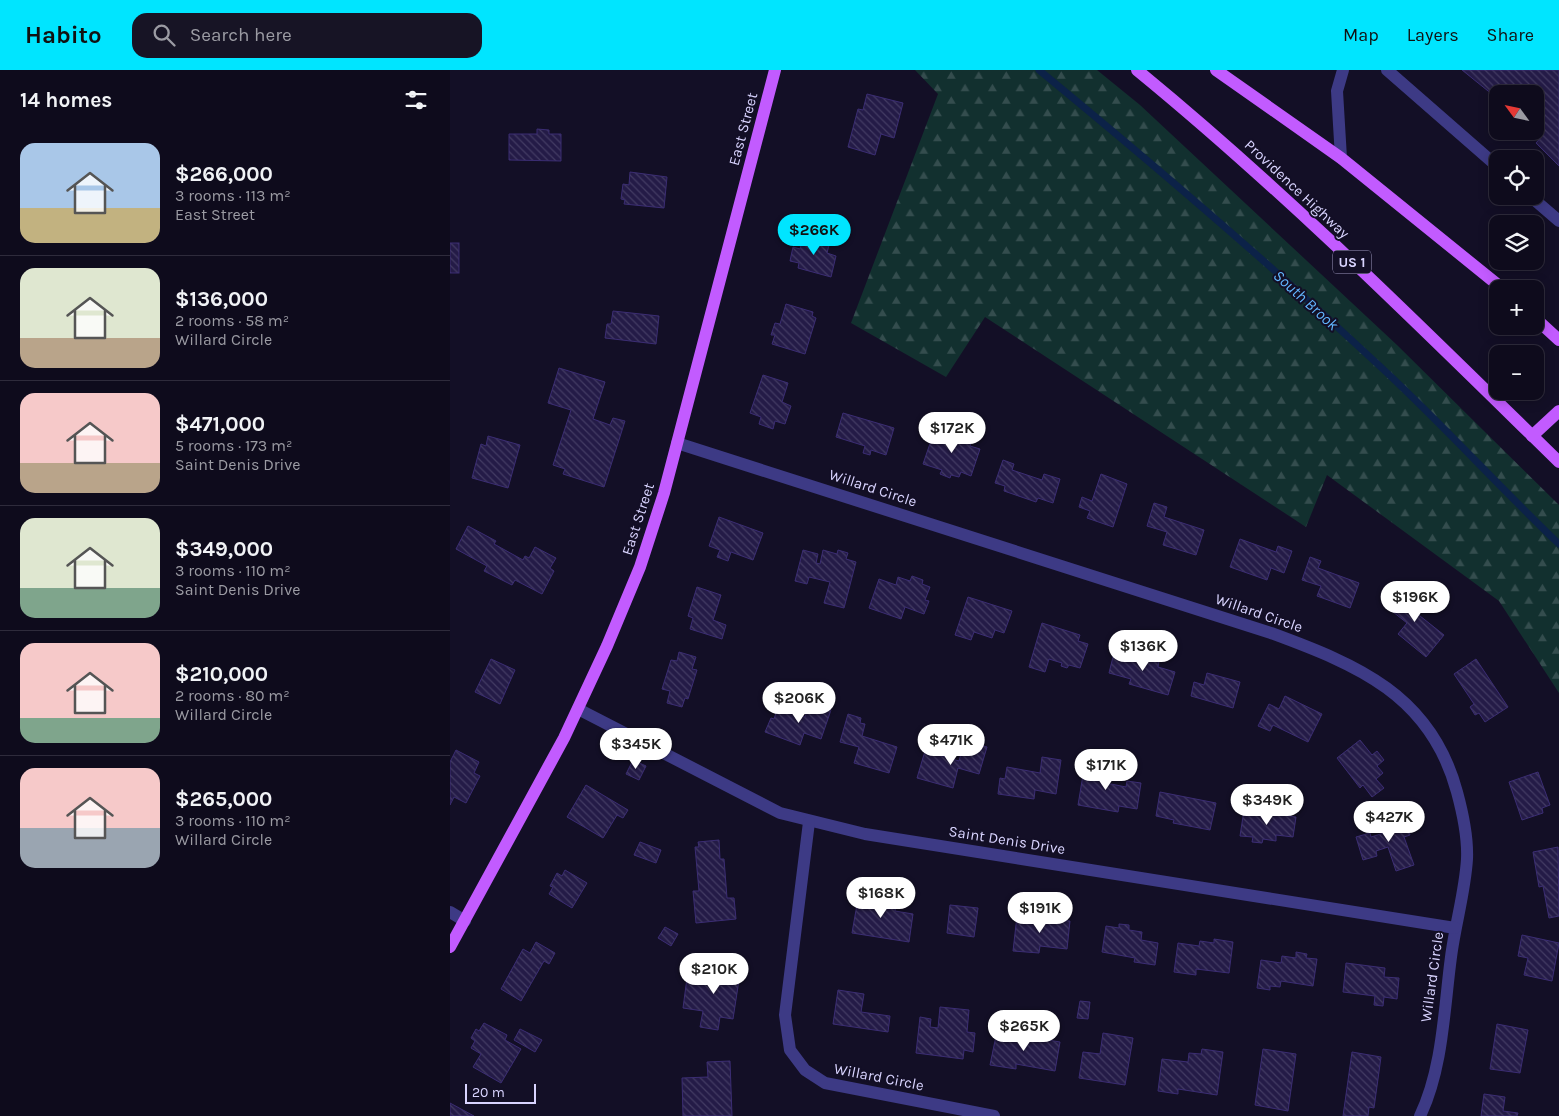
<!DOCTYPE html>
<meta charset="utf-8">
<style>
body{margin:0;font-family:Karla,sans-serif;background:#171425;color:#f1f3f6;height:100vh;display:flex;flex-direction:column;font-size:19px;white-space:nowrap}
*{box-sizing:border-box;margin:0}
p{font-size:16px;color:#9b9ba3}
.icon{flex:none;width:28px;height:28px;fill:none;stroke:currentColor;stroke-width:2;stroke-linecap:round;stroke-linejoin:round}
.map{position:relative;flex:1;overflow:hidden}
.panel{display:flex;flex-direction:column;background:#0e0b1c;width:450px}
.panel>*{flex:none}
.needle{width:32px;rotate:303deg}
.fabs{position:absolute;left:1039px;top:15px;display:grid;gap:10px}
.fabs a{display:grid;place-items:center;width:55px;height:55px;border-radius:10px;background:#0e0b1c;box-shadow:0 2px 12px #0003,0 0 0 1px #2e2b3b;font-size:25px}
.scale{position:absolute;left:15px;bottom:12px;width:71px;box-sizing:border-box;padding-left:5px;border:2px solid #d9d4ff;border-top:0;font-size:14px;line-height:18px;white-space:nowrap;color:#d9d4ff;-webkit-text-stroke:4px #130f26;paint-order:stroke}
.price{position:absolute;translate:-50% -42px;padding:0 11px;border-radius:18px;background:#fff;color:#222;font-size:16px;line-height:32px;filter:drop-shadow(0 1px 2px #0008)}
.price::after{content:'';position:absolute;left:50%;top:30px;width:15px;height:11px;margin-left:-8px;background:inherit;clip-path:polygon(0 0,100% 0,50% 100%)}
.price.active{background:#00e5ff;color:#111}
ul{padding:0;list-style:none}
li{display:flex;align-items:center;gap:15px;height:125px;padding:0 20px}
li+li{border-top:1px solid #2e2b3b}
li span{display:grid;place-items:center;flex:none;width:140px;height:100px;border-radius:15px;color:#555}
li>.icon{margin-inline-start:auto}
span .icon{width:60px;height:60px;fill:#fffc;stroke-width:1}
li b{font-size:21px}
h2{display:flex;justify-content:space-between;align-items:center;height:60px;padding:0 20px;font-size:21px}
header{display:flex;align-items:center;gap:30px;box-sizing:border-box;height:70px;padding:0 25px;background:#00e5ff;color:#111}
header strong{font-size:24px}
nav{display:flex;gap:28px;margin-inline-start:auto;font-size:18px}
.search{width:350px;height:45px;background:#171425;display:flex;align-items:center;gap:12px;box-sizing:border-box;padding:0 18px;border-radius:15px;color:#9b9ba3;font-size:19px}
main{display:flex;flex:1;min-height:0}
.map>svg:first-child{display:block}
.forest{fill:url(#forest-firs)}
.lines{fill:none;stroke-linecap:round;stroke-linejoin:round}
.stream{stroke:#0c2248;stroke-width:7}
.building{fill:url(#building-back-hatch);stroke:#3b2d73}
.minor{stroke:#3d3a85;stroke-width:12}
.major{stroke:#c25bff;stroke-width:12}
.labels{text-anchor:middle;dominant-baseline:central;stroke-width:4;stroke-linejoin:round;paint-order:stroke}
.shield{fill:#130f26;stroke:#9e99be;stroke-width:1}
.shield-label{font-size:14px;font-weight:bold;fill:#d9d4ff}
.street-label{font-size:15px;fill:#d9d4ff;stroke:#130f26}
.water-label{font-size:16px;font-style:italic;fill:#62b6ff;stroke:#130f26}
</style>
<header>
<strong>Habito</strong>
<div class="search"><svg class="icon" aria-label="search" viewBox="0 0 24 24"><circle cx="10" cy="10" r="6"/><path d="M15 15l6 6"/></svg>Search here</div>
<nav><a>Map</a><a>Layers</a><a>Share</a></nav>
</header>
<main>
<section class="panel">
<h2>14 homes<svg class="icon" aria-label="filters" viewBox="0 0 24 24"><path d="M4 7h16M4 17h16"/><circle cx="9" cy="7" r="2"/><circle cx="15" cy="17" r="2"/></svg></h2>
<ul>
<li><span style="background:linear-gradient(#a9c7e8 65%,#c2b280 0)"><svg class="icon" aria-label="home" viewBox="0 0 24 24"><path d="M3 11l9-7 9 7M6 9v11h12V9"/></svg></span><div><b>$266,000</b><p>3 rooms · 113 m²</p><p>East Street</p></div></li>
<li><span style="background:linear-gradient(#dfe7d0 70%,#b9a48a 0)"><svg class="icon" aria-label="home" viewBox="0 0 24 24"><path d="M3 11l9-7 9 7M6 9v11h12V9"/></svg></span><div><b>$136,000</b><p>2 rooms · 58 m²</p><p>Willard Circle</p></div></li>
<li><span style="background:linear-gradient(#f6c9c9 70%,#b9a48a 0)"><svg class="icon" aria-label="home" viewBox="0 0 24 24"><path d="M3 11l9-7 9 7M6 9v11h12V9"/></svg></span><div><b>$471,000</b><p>5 rooms · 173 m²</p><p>Saint Denis Drive</p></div></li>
<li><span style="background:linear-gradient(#dfe7d0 70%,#7fa58c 0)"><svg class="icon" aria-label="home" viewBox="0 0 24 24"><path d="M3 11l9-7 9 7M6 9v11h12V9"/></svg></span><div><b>$349,000</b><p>3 rooms · 110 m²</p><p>Saint Denis Drive</p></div></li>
<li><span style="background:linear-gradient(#f6c9c9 75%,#7fa58c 0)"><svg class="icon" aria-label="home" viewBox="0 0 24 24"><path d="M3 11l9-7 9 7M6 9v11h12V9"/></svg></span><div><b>$210,000</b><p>2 rooms · 80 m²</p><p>Willard Circle</p></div></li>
<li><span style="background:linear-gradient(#f6c9c9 60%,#9aa5b1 0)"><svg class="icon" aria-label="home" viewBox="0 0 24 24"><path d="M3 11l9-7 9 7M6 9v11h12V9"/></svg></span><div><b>$265,000</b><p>3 rooms · 110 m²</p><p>Willard Circle</p></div></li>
</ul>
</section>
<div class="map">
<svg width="1109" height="1046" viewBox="0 0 1109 1046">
<defs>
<pattern id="forest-firs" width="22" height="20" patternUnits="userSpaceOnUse" patternTransform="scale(1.25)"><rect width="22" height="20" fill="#12302f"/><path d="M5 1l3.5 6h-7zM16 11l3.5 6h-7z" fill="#344d4e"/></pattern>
<pattern id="building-back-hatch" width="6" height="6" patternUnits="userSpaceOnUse" patternTransform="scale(1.25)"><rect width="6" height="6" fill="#241b47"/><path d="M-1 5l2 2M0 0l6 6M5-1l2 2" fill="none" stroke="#433b63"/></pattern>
</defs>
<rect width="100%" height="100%" fill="#130f26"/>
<!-- forest -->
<path class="forest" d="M465 0H647L690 35 947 275 1109 435V623L1049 531 877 405 856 457 535 247 496 307 401 253 488 24Z"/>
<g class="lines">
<!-- stream -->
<path class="stream" d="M589 0C702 93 813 188 921 288 986 347 1045 413 1109 474"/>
</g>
<!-- building -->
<g class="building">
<path d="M1012 0H1109V96L1086 73 1094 64 1085 54V24H1048V29Z"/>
<path d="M417 24 453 33 444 68 431 64 425 85 398 77 408 39 413 40Z"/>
<path d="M87 59 99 60V64H111V91L59 90V64H87Z"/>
<path d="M180 102 217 107 214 138 174 134 175 130 171 129 173 114 179 115Z"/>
<path d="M354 165 380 171 377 183 386 186 381 207 348 198 349 193 340 191 343 177 350 179Z"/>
<rect x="0" y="173" width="9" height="30"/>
<path d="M336 234 363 242 362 246 366 248 355 284 322 274 325 265H321L325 253 330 254Z"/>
<path d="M163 241 209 246 206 274 155 268 157 254H161Z"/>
<path d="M109 298 155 312 143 349 160 355 163 348 175 351 154 417 113 404 115 399 103 395 121 340 98 333Z"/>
<path d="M313 305 338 313 332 332 341 336 335 354 325 351 323 359 309 354 311 347 300 343Z"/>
<path d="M393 343 444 358 436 385 421 380 420 385 413 383 415 376 386 367Z"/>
<path d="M496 360 522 369 520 376 530 379 521 406 511 402 509 407 501 405 500 408 490 404 492 400 473 394 484 362 495 365Z"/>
<path d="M38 366 70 375 58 418 22 408 31 374 36 376Z"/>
<path d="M553 390 564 394 562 400 592 410 594 404 610 409 603 433 588 428 586 432 554 421 555 416 545 413Z"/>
<path d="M651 404 677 414 663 457 637 448 640 441 629 437 632 427 642 431Z"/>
<path d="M704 433 717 437 714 447 754 460 746 485 713 475 717 462 697 456Z"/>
<path d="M269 447 313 463 303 490 281 482 278 491 267 487 270 480 259 476Z"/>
<path d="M18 456 46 471 44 474 73 490 75 486 79 488 85 477 106 488 100 498 104 501 92 524 65 510 62 515 34 501 37 496 6 479Z"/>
<path d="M790 469 826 482 828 476 842 481 834 503 821 498 817 510 780 497Z"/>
<path d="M353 480 368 484 366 493 370 494 373 480 387 484 388 480 398 483 396 489 406 492 394 538 374 533 380 512 359 507 357 514 345 511Z"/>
<path d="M860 487 871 491 868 498 909 513 900 538 867 526 871 516 852 510Z"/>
<path d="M462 506 473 510 472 514 480 517 475 530 479 531 474 544 455 537 451 549 419 538 429 509 446 515 448 507 460 511Z"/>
<path d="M247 517 271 525 263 550 276 555 272 569 240 559 243 548 238 546Z"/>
<path d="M955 517 973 532 965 542 994 565 976 587 948 564 957 553 938 538Z"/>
<path d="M518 527 562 541 554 563 545 560 542 568 524 562 521 570 505 565Z"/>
<path d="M592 553 630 565 628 571 638 574 630 598 619 595 617 598 611 596 612 593 599 589 595 602 579 597Z"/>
<path d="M690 581 701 584 700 589 709 591 708 597 725 602 718 625 679 614 681 609 659 603 664 583 679 588 680 583 689 586Z"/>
<path d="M229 582 246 587 242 599 247 600 238 629 235 628 232 637 217 633 220 621 212 619 221 590 227 591Z"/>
<path d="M41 589 65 600 50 634 25 622Z"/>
<path d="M1026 589 1058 637 1035 652 1029 643 1025 645 1020 637 1024 634 1004 604Z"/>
<path d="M757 603 790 612 783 638 741 626 744 612 754 615Z"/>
<path d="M835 626 872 644 858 672 823 655 820 661 808 656 819 634 829 639Z"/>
<path d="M368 635 381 640 371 669 354 663 350 675 315 662 321 648 324 649 328 637 355 647 358 636 366 639Z"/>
<path d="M398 644 411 648 410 653 415 654 412 666 447 677 439 703 404 693 409 677 390 672Z"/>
<path d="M910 670 922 685 927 681 934 690 927 696 933 703 926 709 934 718 922 727 913 715 910 718 887 688Z"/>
<path d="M524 673 537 677 529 704 508 698 503 718 467 708 475 681 509 691 512 680 521 683Z"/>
<path d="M6 680 29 692 24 703 30 706 16 733 4 727 0 735V692Z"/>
<path d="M592 687 611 690 606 724 585 720 584 729 548 724 550 708 555 709 557 697 590 703Z"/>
<path d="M183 690 196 696 189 710 176 704Z"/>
<path d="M635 693 659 697 656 713 676 717 677 711 691 713 687 739 669 736 668 742 628 735Z"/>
<path d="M1088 702 1100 735 1092 738 1093 743 1072 750 1059 712Z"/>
<path d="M136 715 178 740 173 748 167 745 153 768 117 747Z"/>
<path d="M710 722 766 733 760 760 723 753 724 750 706 746Z"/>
<path d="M794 740 846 747 843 767 826 765V771L813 769 812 773 802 772 803 767 790 766Z"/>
<path d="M954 744 960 765 954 767 964 795 946 801 938 777 926 781 927 786 913 790 906 767 920 763 921 767 937 762 933 751Z"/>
<path d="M269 770 270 789H274L277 828H284L286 849 246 853 243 821H249L245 777H249L248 772Z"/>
<path d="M190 772 211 780 206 793 184 785Z"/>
<path d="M1108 777 1109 846 1099 848 1093 816 1089 817 1083 782Z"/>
<path d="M115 800 137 813 122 838 99 824 103 817 100 816 107 803 112 806Z"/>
<path d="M409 823 447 828 445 841 463 844 459 872 402 863Z"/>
<path d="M500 835 528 838 524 867 497 863Z"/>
<path d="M567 846 620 851 617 879 590 876 589 883 563 881Z"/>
<path d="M669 854 679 855V860L692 862 691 870 708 873 705 895 684 892 685 888 652 882 656 856 669 858Z"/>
<path d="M215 857 228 864 221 876 208 868Z"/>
<path d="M1072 865 1109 873 1102 911 1074 905 1078 888 1068 886Z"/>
<path d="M764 869 783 872 779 903 746 899V905L724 902 728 873 749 876 750 871 764 873Z"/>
<path d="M86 872 105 883 99 894 94 891 71 931 51 919 73 879 80 883Z"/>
<path d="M846 882 857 884 856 888 867 889 863 916 831 911 830 917 820 916V920L807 918 811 890 831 893 832 886 846 888Z"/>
<path d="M264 893 291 897 283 949 270 947 268 960 250 957 253 941 233 938 237 908 261 912Z"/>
<path d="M896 893 935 898 934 907 949 908 947 929 934 927 933 936 924 935 925 926 893 922Z"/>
<path d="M388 920 414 924 411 942 440 946 438 962 383 954Z"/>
<path d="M630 931 640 932 638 949 627 948Z"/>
<path d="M490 937 519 940 517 962 525 963 523 982 514 980 513 989 466 983 470 947 481 949 480 957 488 958Z"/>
<path d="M34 953 57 965 55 970 71 979 51 1013 23 997 31 984 21 978 25 971 21 968 26 959 29 961Z"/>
<path d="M1047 954 1078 960 1070 1003 1040 999Z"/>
<path d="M70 959 92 970 85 982 64 970Z"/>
<path d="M547 961 610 972 605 1001 566 994V999L540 995Z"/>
<path d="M653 963 683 968 675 1015 629 1008 633 982 650 984Z"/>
<path d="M752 979 773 982 767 1025 728 1019V1024L708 1021 712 989 738 992 739 983 751 984Z"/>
<path d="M813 979 846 984 838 1041 805 1035Z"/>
<path d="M902 982 931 987 924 1038 919 1037 918 1046H893Z"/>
<path d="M280 991 282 1046H233L232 1008 258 1007 257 992Z"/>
<path d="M1034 1024 1055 1027 1053 1041 1068 1043 1067 1046H1031Z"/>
<path d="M0 1033 24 1046H0Z"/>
</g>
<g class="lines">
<!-- minor -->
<g class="minor">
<path d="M937 0 1048 97"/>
<path d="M891 88 887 21 893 0"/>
<path d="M1080 126 1109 151"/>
<path d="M227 373 821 563C908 595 981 625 1007 722 1013 744 1018 767 1017 789 1015 822 1005 855 1001 887 994 939 993 998 970 1046"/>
<path d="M128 639 330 743 415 764 1005 858"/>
<path d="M359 752 335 945 340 980 355 1000 375 1013 544 1046"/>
<path d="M0 842 15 851"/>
</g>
<!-- major -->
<g class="major">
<path d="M687 0C836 122 972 258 1109 392"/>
<path d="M766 0 891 88 1053 219"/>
<path d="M1085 248 1109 270"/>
<path d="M1082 366 1109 341"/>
<path d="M0 877 114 668 157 576 190 497 214 423 325 0"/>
</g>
</g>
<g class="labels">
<!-- shield labels -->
<rect class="shield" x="883" y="180.5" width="38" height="23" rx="4"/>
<g class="shield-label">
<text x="902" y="192">US 1</text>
</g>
<!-- street labels -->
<g class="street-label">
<text transform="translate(293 59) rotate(-75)">East Street</text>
<text transform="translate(847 119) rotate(43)">Providence Highway</text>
<text transform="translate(423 418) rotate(18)">Willard Circle</text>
<text transform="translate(188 449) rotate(-72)">East Street</text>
<text transform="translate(809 543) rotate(19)">Willard Circle</text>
<text transform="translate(557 770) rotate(9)">Saint Denis Drive</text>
<text transform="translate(982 907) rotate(-82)">Willard Circle</text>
<text transform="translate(429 1007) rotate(11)">Willard Circle</text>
</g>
<!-- water labels -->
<g class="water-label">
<text transform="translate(856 230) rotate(42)">South Brook</text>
</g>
</g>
</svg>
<div class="fabs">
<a><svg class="needle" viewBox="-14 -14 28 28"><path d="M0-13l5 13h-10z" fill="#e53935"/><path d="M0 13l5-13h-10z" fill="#9b9ba3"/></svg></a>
<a><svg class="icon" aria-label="locate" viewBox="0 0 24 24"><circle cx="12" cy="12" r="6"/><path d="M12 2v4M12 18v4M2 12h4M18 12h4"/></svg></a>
<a><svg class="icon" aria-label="layers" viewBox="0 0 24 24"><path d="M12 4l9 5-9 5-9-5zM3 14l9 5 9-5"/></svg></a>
<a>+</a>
<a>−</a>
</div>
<div class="scale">20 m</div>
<b class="price active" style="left:364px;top:186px">$266K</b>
<b class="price" style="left:502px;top:384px">$172K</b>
<b class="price" style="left:965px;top:553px">$196K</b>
<b class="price" style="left:693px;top:602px">$136K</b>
<b class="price" style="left:349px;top:654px">$206K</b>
<b class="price" style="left:501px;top:696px">$471K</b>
<b class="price" style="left:186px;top:700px">$345K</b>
<b class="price" style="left:656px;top:721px">$171K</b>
<b class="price" style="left:817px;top:756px">$349K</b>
<b class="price" style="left:939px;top:773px">$427K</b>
<b class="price" style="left:431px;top:849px">$168K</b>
<b class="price" style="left:590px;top:864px">$191K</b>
<b class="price" style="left:264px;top:925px">$210K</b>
<b class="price" style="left:574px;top:982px">$265K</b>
</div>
</main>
